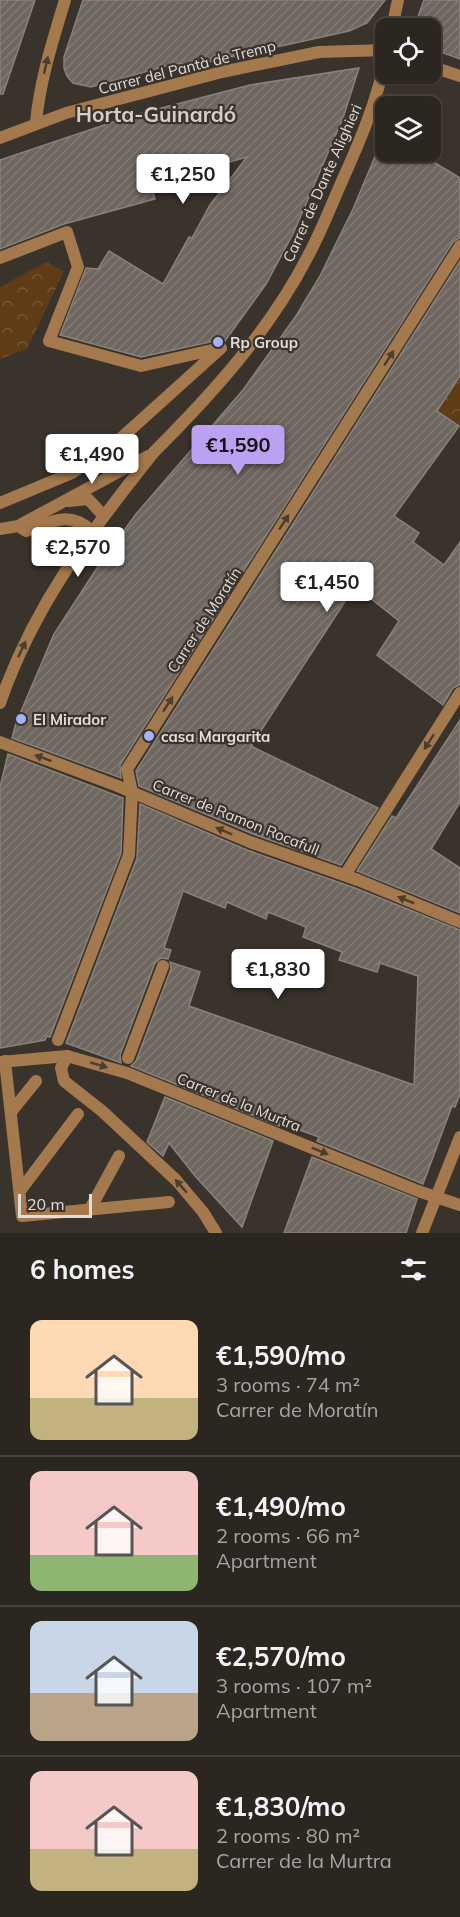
<!DOCTYPE html>
<meta charset="utf-8">
<style>
body{margin:0;font-family:Mulish,sans-serif;background:#38322e;color:#f1f3f6;height:100vh;display:flex;flex-direction:column;font-size:22px;white-space:nowrap}
*{box-sizing:border-box;margin:0}
p{font-size:20px;color:#a6a5a5}
.icon{flex:none;width:33px;height:33px;fill:none;stroke:currentColor;stroke-width:2;stroke-linecap:round;stroke-linejoin:round}
.map{position:relative;height:1233px;overflow:hidden}
.side{display:flex;flex-direction:column;background:#2c2621;flex:1}
.side>*{flex:none}
.controls{position:absolute;left:375px;top:18px;display:grid;gap:12px}
.controls a{display:grid;place-items:center;width:66px;height:66px;border-radius:12px;background:#2c2621;box-shadow:0 2px 4px #0004,0 0 0 2px #48433f;font-size:30px}
.scale{position:absolute;left:18px;bottom:15px;width:74px;box-sizing:border-box;padding-left:6px;border:3px solid #e1ddd9;border-top:0;font-size:16px;line-height:21px;white-space:nowrap;color:#e1ddd9;-webkit-text-stroke:4px #3a332c;paint-order:stroke}
.price{position:absolute;translate:-50% -51px;padding:0 14px;border-radius:6px;background:#fff;color:#222;font-size:20px;line-height:39px;filter:drop-shadow(0 2px 3px #0008)}
.price::after{content:'';position:absolute;left:50%;top:36px;width:18px;height:14px;margin-left:-9px;background:inherit;clip-path:polygon(0 0,100% 0,50% 100%)}
.price.selected{background:#bca0f2;color:#111}
ul{padding:0;list-style:none}
li{display:flex;align-items:center;gap:18px;height:150px;padding:0 30px}
li+li{border-top:2px solid #48433f}
li span{display:grid;place-items:center;flex:none;width:168px;height:120px;border-radius:12px;color:#555}
li>.icon{margin-inline-start:auto}
span .icon{width:72px;height:72px;fill:#fffc;stroke-width:1}
li b{font-size:26px}
h2{display:flex;justify-content:space-between;align-items:center;height:72px;padding:0 30px;font-size:26px}
.map>svg:first-child{display:block}
.park{fill:url(#park-crowns)}
.building{fill:url(#building-hatch);stroke:#8a827a;stroke-width:1.5}
.lines{fill:none;stroke-linecap:round;stroke-linejoin:round}
.service{stroke:#a4794e;stroke-width:12}
.pedestrian{stroke:#a4794e;stroke-width:12}
.minor{stroke:#a4794e;stroke-width:12}
.tertiary{stroke:#a4794e;stroke-width:12}
.oneway{fill:#4a3e31}
.poi-dot{fill:#a3b2fd;stroke:#3a332c;stroke-width:2}
.labels{text-anchor:middle;dominant-baseline:central;stroke-width:4.5;stroke-linejoin:round;paint-order:stroke}
.street-label{font-size:15px;fill:#e1ddd9;stroke:#3a332c}
.poi-label{font-size:15px;font-weight:bold;fill:#e1ddd9;stroke:#3a332c;text-anchor:start}
.district-label{font-size:21px;font-weight:bold;fill:#d6cdc5;stroke:#3a332c}
</style>
<div class="map">
<svg width="460" height="1233" viewBox="0 0 460 1233">
<defs>
<pattern id="park-crowns" width="20" height="18" patternUnits="userSpaceOnUse" patternTransform="scale(1.5)"><rect width="20" height="18" fill="#5f3c16"/><path d="M2 6a3 3 0 1 1 6 0M12 15a3 3 0 1 1 6 0" fill="none" stroke="#765837"/></pattern>
<pattern id="building-hatch" width="6" height="6" patternUnits="userSpaceOnUse" patternTransform="scale(1.5)"><rect width="6" height="6" fill="#6e665f"/><path d="M-1 1l2-2M0 6l6-6M5 7l2-2" fill="none" stroke="#827b75"/></pattern>
</defs>
<rect width="100%" height="100%" fill="#3a332c"/>
<!-- park -->
<g class="park">
<path d="M46 262 64 271 27 349 0 359V287Z"/>
<path d="M460 377V425L438 411Z"/>
</g>
<!-- building -->
<g class="building">
<path d="M0 0H35L3 94H0Z"/>
<path d="M83 0H385L367 23 349 31 204 63 173 64 91 87 73 83 67 76 64 68V57Z"/>
<path d="M424 0H460V59L430 48V28H414Z"/>
<path d="M359 68 343 118 293 234 266 284 225 341 219 340 141 357 60 335 86 268 98 269 109 251 163 284 189 237 192 238 210 205 247 157 150 184 155 199 64 224 0 249V160L131 116 250 85Z"/>
<path d="M377 152H417L460 178V238L453 242 120 765 121 778 12 738 16 723 54 634 97 568 136 514 243 390 296 316 320 276 353 209Z"/>
<path d="M460 261V376L437 411 459 426 394 516 419 533 413 542 444 565 460 542V685L453 688 443 705 377 655 399 621 355 586 251 746 378 808 341 865 253 834 139 786 136 771Z"/>
<path d="M460 720V802L431 849 460 868V913L357 871 392 816 396 818Z"/>
<path d="M8 754 123 798 121 853 50 1037 47 1036 45 1040 0 1048V787Z"/>
<path d="M140 804 247 850 355 888 460 930V1094L455 1107 452 1106 423 1184 317 1141 319 1137 280 1123 279 1126 131 1066 136 1061 171 969 170 962 200 972 189 1006 414 1085 418 976 380 963 377 972 339 960 342 952 303 937 306 927 268 912 266 919 227 902 225 908 183 891 164 948 171 950 168 959 161 958 155 963 120 1055 121 1063 66 1043 137 858Z"/>
<path d="M165 1097 273 1141 242 1227 195 1176 169 1143 163 1156 147 1142Z"/>
<path d="M312 1157 417 1199 406 1233H284Z"/>
</g>
<g class="lines">
<!-- service -->
<g class="service">
<path d="M5 1061 22 1216 169 1202"/>
<path d="M11 1112 36 1081"/>
<path d="M20 1191 78 1114"/>
<path d="M90 1209 119 1156"/>
</g>
<!-- pedestrian -->
<g class="pedestrian">
<path d="M0 258 67 232 78 267 49 341 141 366 221 348 119 440 72 473 0 503"/>
<path d="M58 1040 129 855 132 792"/>
<path d="M128 1058 163 966"/>
</g>
<!-- minor -->
<g class="minor">
<path d="M430 66 460 76"/>
<path d="M36 122C40 80 53 40 65 0"/>
<path d="M0 138 66 113 222 72 319 52 386 50"/>
<path d="M69 501 88 499 103 515"/>
<path d="M18 526 26 531C53 522 68 510 92 531"/>
<path d="M0 529 18 526 148 456"/>
<path d="M0 703C34 605 90 532 154 452"/>
<path d="M0 742 115 785 250 842 358 880 460 922"/>
<path d="M132 792 127 769 460 246"/>
<path d="M345 875 460 693"/>
<path d="M67 1056 61 1068 64 1081 102 1111 176 1180 203 1212 216 1233"/>
<path d="M0 1062 67 1056 127 1073 418 1191 460 1205"/>
<path d="M422 1233 460 1137"/>
</g>
<!-- tertiary -->
<g class="tertiary">
<path d="M392 28 398 0"/>
<path d="M154 452C213 393 270 330 308 256 321 232 331 206 342 181 360 141 377 101 386 57"/>
</g>
</g>
<!-- one-way arrows -->
<defs><path id="oneway-solid" d="M-6-.8H1V-3.2L6.5 0L1 3.2V.8H-6Z" transform="scale(1.5)"/></defs>
<g class="oneway">
<use href="#oneway-solid" transform="translate(46 65) rotate(-77)"/>
<use href="#oneway-solid" transform="translate(389 358) rotate(-57)"/>
<use href="#oneway-solid" transform="translate(284 522) rotate(-57)"/>
<use href="#oneway-solid" transform="translate(22 649) rotate(-65)"/>
<use href="#oneway-solid" transform="translate(168 704) rotate(-57)"/>
<use href="#oneway-solid" transform="translate(429 742) rotate(123)"/>
<use href="#oneway-solid" transform="translate(43 758) rotate(-160)"/>
<use href="#oneway-solid" transform="translate(224 831) rotate(-157)"/>
<use href="#oneway-solid" transform="translate(406 900) rotate(-158)"/>
<use href="#oneway-solid" transform="translate(99 1065) rotate(16)"/>
<use href="#oneway-solid" transform="translate(320 1151) rotate(22)"/>
<use href="#oneway-solid" transform="translate(181 1186) rotate(-131)"/>
</g>
<!-- markers -->
<g class="poi-dot">
<circle cx="218" cy="342" r="6"/>
<circle cx="21" cy="719" r="6"/>
<circle cx="149" cy="736" r="6"/>
</g>
<g class="labels">
<!-- street labels -->
<g class="street-label">
<text transform="translate(187 67) rotate(-14)">Carrer del Pantà de Tremp</text>
<text transform="translate(322 183) rotate(-66)">Carrer de Dante Alighieri</text>
<text transform="translate(204 620) rotate(-57)">Carrer de Moratín</text>
<text transform="translate(236 817) rotate(22)">Carrer de Ramon Rocafull</text>
<text transform="translate(239 1102) rotate(22)">Carrer de la Murtra</text>
</g>
<!-- poi labels -->
<g class="poi-label">
<text x="230" y="342">Rp Group</text>
<text x="33" y="719">El Mirador</text>
<text x="161" y="736">casa Margarita</text>
</g>
<!-- district labels -->
<g class="district-label">
<text x="156" y="114">Horta-Guinardó</text>
</g>
</g>
</svg>
<div class="controls">
<a><svg class="icon" aria-label="locate" viewBox="0 0 24 24"><circle cx="12" cy="12" r="6"/><path d="M12 2v4M12 18v4M2 12h4M18 12h4"/></svg></a>
<a><svg class="icon" aria-label="layers" viewBox="0 0 24 24"><path d="M12 4l9 5-9 5-9-5zM3 14l9 5 9-5"/></svg></a>
</div>
<div class="scale">20 m</div>
<b class="price" style="left:183px;top:205px">€1,250</b>
<b class="price selected" style="left:238px;top:476px">€1,590</b>
<b class="price" style="left:92px;top:485px">€1,490</b>
<b class="price" style="left:78px;top:578px">€2,570</b>
<b class="price" style="left:327px;top:613px">€1,450</b>
<b class="price" style="left:278px;top:1000px">€1,830</b>
</div>
<section class="side">
<h2>6 homes<svg class="icon" aria-label="filters" viewBox="0 0 24 24"><path d="M4 7h16M4 17h16"/><circle cx="9" cy="7" r="2"/><circle cx="15" cy="17" r="2"/></svg></h2>
<ul>
<li><span style="background:linear-gradient(#ffd9b3 65%,#c2b280 0)"><svg class="icon" aria-label="home" viewBox="0 0 24 24"><path d="M3 11l9-7 9 7M6 9v11h12V9"/></svg></span><div><b>€1,590/mo</b><p>3 rooms · 74 m²</p><p>Carrer de Moratín</p></div></li>
<li><span style="background:linear-gradient(#f6c9c9 70%,#8fb573 0)"><svg class="icon" aria-label="home" viewBox="0 0 24 24"><path d="M3 11l9-7 9 7M6 9v11h12V9"/></svg></span><div><b>€1,490/mo</b><p>2 rooms · 66 m²</p><p>Apartment</p></div></li>
<li><span style="background:linear-gradient(#c9d6e8 60%,#b9a48a 0)"><svg class="icon" aria-label="home" viewBox="0 0 24 24"><path d="M3 11l9-7 9 7M6 9v11h12V9"/></svg></span><div><b>€2,570/mo</b><p>3 rooms · 107 m²</p><p>Apartment</p></div></li>
<li><span style="background:linear-gradient(#f6c9c9 65%,#c2b280 0)"><svg class="icon" aria-label="home" viewBox="0 0 24 24"><path d="M3 11l9-7 9 7M6 9v11h12V9"/></svg></span><div><b>€1,830/mo</b><p>2 rooms · 80 m²</p><p>Carrer de la Murtra</p></div></li>
</ul>
</section>
